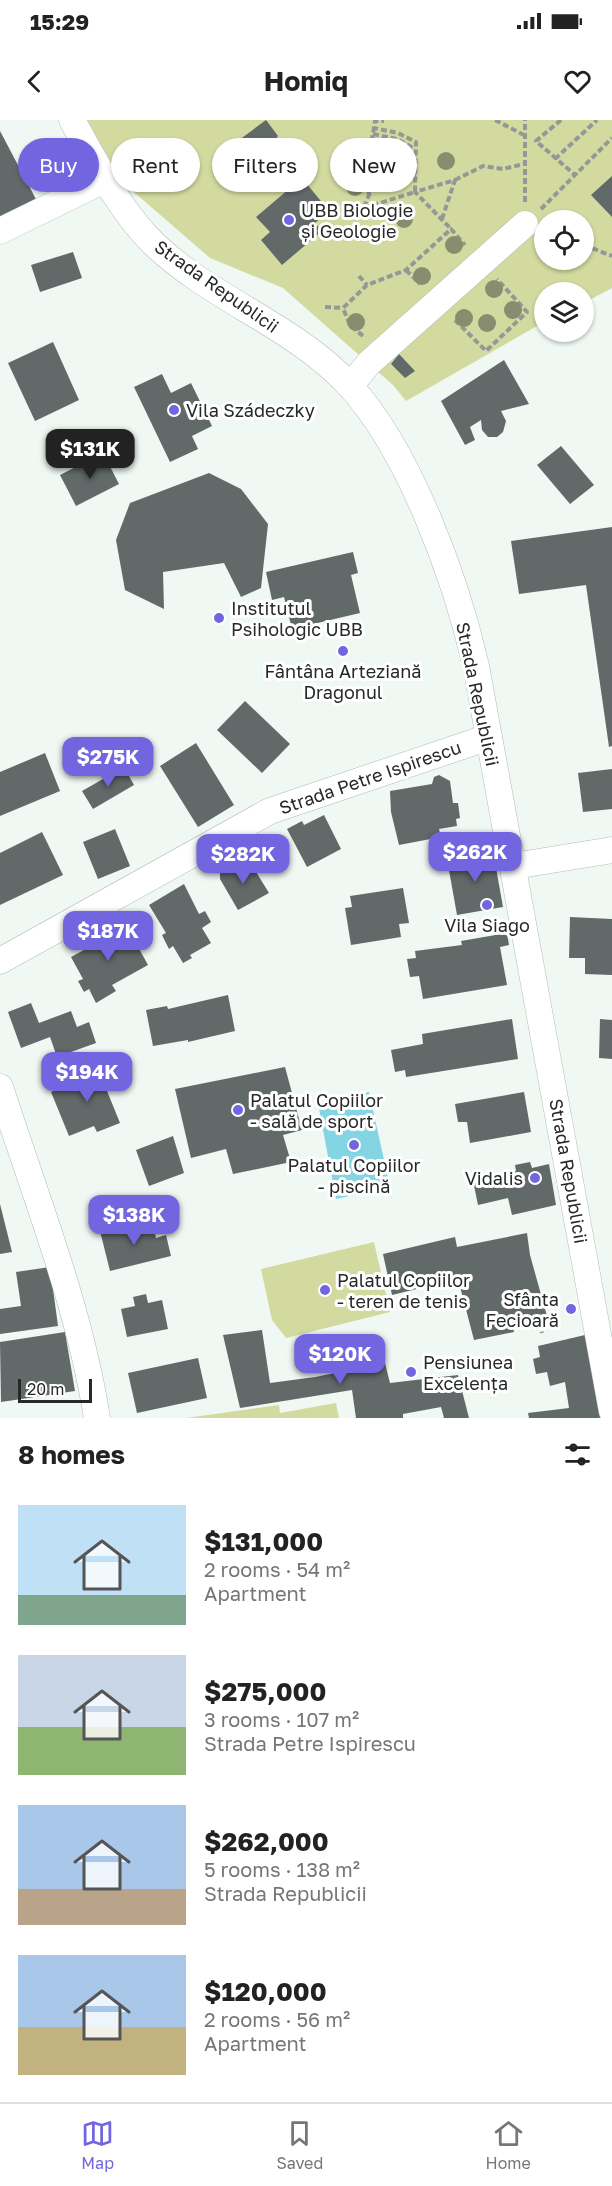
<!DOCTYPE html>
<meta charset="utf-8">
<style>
body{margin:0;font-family:"Golos Text",sans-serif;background:#f2f2f2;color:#222;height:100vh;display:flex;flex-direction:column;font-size:22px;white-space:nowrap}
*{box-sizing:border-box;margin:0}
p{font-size:20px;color:#767676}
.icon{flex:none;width:33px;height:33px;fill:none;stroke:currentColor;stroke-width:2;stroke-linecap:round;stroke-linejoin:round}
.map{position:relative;height:1298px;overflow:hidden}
.sheet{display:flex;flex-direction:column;background:#fff;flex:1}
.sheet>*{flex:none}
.banner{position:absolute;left:18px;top:18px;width:576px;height:54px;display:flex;gap:12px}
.buttons{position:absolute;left:534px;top:90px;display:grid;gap:12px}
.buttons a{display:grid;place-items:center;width:60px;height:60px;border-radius:50%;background:#fff;box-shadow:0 2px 4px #0004;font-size:30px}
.scale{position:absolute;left:18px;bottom:15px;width:74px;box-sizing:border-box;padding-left:6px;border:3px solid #262928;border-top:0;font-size:16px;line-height:21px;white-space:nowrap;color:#262928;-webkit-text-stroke:4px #fff;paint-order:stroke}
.price{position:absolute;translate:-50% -51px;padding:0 14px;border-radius:12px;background:#7266e0;color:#fff;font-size:20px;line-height:39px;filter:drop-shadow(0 2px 3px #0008)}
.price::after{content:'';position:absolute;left:50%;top:36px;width:18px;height:14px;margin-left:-9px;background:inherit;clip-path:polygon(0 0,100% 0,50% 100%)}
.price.current{background:#222;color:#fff}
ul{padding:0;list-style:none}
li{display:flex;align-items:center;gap:18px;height:150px;padding:0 18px}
li span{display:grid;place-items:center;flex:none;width:168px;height:120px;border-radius:0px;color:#555}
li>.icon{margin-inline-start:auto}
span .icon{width:72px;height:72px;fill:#fffc;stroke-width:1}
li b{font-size:26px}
h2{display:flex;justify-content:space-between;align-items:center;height:72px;padding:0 18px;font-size:26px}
.chip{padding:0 21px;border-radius:27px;background:#fff;box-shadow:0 2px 4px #0004;font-size:21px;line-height:54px}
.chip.current{background:#7266e0;color:#fff}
.status{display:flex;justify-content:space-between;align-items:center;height:42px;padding:0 30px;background:#fff;direction:ltr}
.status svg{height:16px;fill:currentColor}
header{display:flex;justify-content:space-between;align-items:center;height:78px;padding:0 18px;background:#fff;font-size:27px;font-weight:700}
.tab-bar{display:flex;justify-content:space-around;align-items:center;height:84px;border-top:2px solid #e0e0e0;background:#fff;font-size:16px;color:#767676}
.tab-bar a{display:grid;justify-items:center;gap:3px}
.tab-bar .current{color:#7266e0}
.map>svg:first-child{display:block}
.green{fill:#d3da9f;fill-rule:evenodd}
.water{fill:#83d5e4}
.building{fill:#626a69}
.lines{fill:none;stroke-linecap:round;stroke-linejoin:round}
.minor-casing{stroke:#b4bcb8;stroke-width:27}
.path{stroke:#939996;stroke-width:4;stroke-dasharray:6 3;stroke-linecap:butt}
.minor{stroke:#fff;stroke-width:26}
.tree{fill:#878d6f}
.poi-dot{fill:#7266e0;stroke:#fff;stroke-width:2}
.labels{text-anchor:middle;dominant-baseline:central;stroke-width:6;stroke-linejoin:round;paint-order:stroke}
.poi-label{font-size:18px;fill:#262928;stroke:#fff;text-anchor:start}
.street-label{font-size:18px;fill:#262928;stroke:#fff}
</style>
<div class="status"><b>15:29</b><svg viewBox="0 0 49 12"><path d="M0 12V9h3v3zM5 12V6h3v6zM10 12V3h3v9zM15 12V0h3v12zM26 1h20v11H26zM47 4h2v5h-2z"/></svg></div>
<header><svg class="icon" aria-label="back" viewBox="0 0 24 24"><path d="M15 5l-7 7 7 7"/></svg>Homiq<svg class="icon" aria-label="heart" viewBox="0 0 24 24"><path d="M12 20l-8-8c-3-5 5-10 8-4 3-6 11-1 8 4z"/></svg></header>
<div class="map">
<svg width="612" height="1298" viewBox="0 0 612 1298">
<rect width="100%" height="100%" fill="#eff8f3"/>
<!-- green -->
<g class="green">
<path d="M86 0H612V168L584 183V172H544V202L406 281 393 265 283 168 210 138 120 60ZM544 100H584V140H544Z"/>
<path d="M374 1122 390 1192 286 1218 272 1200 261 1149Z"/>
<path d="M336 1283 339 1298H186L279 1285 280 1293Z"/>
</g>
<!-- water -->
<path class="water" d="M369 972 390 1067 336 1079 318 983Z"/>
<!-- building -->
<g class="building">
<path d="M266 0 278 16 270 28 271 53 247 72 240 64 232 70 214 56 219 48 220 34Z"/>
<path d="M0 11 38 83 0 103Z"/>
<path d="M612 56V97L591 75Z"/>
<path d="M302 58 329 91 315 103 322 111 282 145 261 120 270 112 256 97Z"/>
<path d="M73 132 82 158 40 172 31 145Z"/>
<path d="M53 222 79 280 35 301 8 243Z"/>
<path d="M399 234 415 251 405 258 391 244Z"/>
<path d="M504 240 529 284 501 291 506 301 503 312 497 317H488L482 310 481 300 470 307 475 320 465 325 441 281Z"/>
<path d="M162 254 171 273 191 263 212 306 192 316 198 329 170 342 134 267Z"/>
<path d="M561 326 594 365 570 384 537 345Z"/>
<path d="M103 333 119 364 76 386 60 355Z"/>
<path d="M209 353 241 369 268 404 261 468 241 477 224 443 163 452 164 489 125 470 116 420 130 383Z"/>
<path d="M612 407V626L609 627 586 465 519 474 511 421Z"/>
<path d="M353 432 358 453 351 455 360 493 292 509 284 477 272 480 266 452Z"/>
<path d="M245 581 290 624 262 653 217 610Z"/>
<path d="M196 623 234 685 198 707 160 646Z"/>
<path d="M45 633 60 671 0 696V652Z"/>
<path d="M124 647 134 665 93 689 82 671Z"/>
<path d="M612 649V689L583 692 578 653Z"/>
<path d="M439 655 450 661 453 683H458L460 698 456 699 457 706 439 709 441 717 399 725 391 692 390 671 432 664 434 657Z"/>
<path d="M324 695 341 729 307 747 287 709 302 701 304 705Z"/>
<path d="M115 709 130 746 98 759 83 722Z"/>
<path d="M42 712 63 755 0 785V733Z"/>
<path d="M493 731 503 787 457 795 447 739Z"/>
<path d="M250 742 269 773 238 790 220 759V750L228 745 237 750Z"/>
<path d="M184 764 199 794 205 791 211 802 202 808 211 823 190 835 192 838 183 843 173 826 169 829 162 815 166 813 149 785Z"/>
<path d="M403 768 409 803 399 804 401 817 351 825 345 788 352 787 350 776Z"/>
<path d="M570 797 612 799V855L585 854V838H569Z"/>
<path d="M126 805 148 845 112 865 116 871 96 883 89 869 84 872 78 861 83 859 71 837 93 825 89 818 110 806 113 813Z"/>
<path d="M507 813 509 825 500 827 507 865 423 879 419 856 410 857 407 839 416 838 415 831 462 825 461 821Z"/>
<path d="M228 875 235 911 188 922V920L153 926 146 890 167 886 168 889Z"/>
<path d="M31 883 39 903 71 891 77 907 89 902 96 923 57 937 50 917 21 928 8 892Z"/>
<path d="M512 899 518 939 406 957 405 950 395 952 391 930 423 924 422 914Z"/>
<path d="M600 899 612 900V939L599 938Z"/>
<path d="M103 944 111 964 105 966 120 1003 97 1012 94 1006 69 1016 51 972 78 961 76 955Z"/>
<path d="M285 947 302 1010 283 1015 291 1042 233 1054 226 1029 191 1038 175 969Z"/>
<path d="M524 972 531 1012 470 1023 467 1002H458L455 984Z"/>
<path d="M173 1016 184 1053 149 1066 136 1030Z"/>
<path d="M530 1042 532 1048 549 1044 556 1085 512 1095 508 1078 478 1085 472 1056 494 1051 495 1055 516 1051 515 1045Z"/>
<path d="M0 1084 12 1132 0 1134Z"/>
<path d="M152 1101 156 1118 166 1115 171 1136 110 1151 100 1111Z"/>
<path d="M527 1113 530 1135 547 1196 512 1203 514 1212 474 1220 458 1159 392 1175 383 1134 455 1117 457 1127Z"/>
<path d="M50 1147 58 1206 0 1214V1189L21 1186 16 1152Z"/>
<path d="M146 1174 148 1183 162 1180 168 1209 127 1217 121 1189 135 1186 133 1177Z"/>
<path d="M262 1210 270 1263 315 1257 385 1243 390 1263 458 1255 469 1298H444L441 1287 403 1294V1298H356L352 1270 240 1288 223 1215Z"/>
<path d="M65 1212 75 1271 1 1282 0 1222Z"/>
<path d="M585 1215 602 1298H529L528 1293 569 1288 565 1262 550 1266 547 1252 536 1254 533 1239 540 1237 538 1226Z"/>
<path d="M198 1238 207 1278 137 1293 128 1253Z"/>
</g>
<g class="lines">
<!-- minor casing -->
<g class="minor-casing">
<g id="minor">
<path d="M72 0C96 43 119 90 155 125 213 180 295 206 350 266 410 332 456 459 476 546L612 1291"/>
<path d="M0 111 106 59"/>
<path d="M350 266 369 243 525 104"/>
<path d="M514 746 612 730"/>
<path d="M0 841 270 691 489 617"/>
<path d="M0 967C35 1076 79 1184 97 1298"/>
</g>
</g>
<!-- path -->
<g class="path">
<path d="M495 0 524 15"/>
<path d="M561 0 536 21 575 55"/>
<path d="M373 14 397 19 415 29"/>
<path d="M555 39 597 0"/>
<path d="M455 60 483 46 503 49 524 44"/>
<path d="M369 75 368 44 375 1H384"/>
<path d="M525 82V0"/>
<path d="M364 87 369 75 392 45 416 55"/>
<path d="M364 88 415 72 416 22 398 13 374 8"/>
<path d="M541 89 612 18"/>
<path d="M442 99 455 60 415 72 451 109"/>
<path d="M584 125 612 136"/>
<path d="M406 150 420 164"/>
<path d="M359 156 367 165"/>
<path d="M325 187 343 188"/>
<path d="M455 200 486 231 527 192 497 159"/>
<path d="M363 216 350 205 343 188 367 165 406 150 451 109 465 125"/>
<path d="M513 1207 540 1203 542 1213"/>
</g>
<!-- minor -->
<use href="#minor" class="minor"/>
</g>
<!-- trees -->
<g class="tree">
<circle cx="446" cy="41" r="9"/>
<circle cx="355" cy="67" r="9"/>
<circle cx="404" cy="99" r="9"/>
<circle cx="454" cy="125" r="9"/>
<circle cx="422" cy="156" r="9"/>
<circle cx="494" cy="169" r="9"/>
<circle cx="513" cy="190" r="9"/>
<circle cx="464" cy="198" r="9"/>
<circle cx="356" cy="202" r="9"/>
<circle cx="487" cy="203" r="9"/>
</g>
<!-- markers -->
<g class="poi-dot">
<circle cx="289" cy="100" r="6"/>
<circle cx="174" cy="290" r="6"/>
<circle cx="219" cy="498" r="6"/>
<circle cx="343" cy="531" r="6"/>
<circle cx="487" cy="785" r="6"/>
<circle cx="238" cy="990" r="6"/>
<circle cx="354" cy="1025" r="6"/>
<circle cx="535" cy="1058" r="6"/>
<circle cx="325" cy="1170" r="6"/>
<circle cx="571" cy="1189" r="6"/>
<circle cx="411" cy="1252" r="6"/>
</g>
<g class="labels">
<!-- poi labels -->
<g class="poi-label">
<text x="301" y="90">UBB Biologie<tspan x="301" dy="21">și Geologie</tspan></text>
<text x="186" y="290">Vila Szádeczky</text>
<text x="231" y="488">Institutul<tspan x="231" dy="21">Psihologic UBB</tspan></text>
<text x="343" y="551" text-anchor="middle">Fântâna Arteziană<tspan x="343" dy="21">Dragonul</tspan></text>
<text x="487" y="805" text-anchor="middle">Vila Siago</text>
<text x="250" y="980">Palatul Copiilor<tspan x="250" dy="21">- sală de sport</tspan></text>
<text x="354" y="1045" text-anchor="middle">Palatul Copiilor<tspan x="354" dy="21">- piscină</tspan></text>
<text x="523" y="1058" text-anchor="end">Vidalis</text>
<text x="337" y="1160">Palatul Copiilor<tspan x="337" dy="21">- teren de tenis</tspan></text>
<text x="559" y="1179" text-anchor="end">Sfânta<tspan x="559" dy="21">Fecioară</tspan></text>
<text x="423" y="1242">Pensiunea<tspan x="423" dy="21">Excelența</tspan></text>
</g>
<!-- street labels -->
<g class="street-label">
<text transform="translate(217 166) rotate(35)">Strada Republicii</text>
<text transform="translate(478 574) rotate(78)">Strada Republicii</text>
<text transform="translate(370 657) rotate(-19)">Strada Petre Ispirescu</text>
<text transform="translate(569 1051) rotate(80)">Strada Republicii</text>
</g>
</g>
</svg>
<div class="buttons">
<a><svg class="icon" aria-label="locate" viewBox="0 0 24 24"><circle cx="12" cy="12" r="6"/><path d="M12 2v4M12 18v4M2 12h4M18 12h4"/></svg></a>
<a><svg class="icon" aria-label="layers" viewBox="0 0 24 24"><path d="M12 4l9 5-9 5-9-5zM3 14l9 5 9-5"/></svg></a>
</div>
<div class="scale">20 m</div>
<b class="price current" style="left:90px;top:360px">$131K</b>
<b class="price" style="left:108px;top:668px">$275K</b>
<b class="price" style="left:475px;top:763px">$262K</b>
<b class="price" style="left:243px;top:765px">$282K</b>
<b class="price" style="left:108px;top:842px">$187K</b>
<b class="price" style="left:87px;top:983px">$194K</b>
<b class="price" style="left:134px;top:1126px">$138K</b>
<b class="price" style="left:340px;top:1265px">$120K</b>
<div class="banner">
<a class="chip current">Buy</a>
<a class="chip">Rent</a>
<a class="chip">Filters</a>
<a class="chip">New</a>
</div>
</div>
<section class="sheet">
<h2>8 homes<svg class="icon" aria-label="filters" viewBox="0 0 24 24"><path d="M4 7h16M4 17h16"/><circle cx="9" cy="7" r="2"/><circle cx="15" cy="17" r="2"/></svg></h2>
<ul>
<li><span style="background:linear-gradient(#bfe0f5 75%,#7fa58c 0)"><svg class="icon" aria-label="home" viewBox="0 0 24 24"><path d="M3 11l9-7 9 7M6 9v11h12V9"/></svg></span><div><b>$131,000</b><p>2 rooms · 54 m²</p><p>Apartment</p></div></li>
<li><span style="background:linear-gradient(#c9d6e8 60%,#8fb573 0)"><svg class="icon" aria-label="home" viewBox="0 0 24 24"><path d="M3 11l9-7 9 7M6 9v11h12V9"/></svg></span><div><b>$275,000</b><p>3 rooms · 107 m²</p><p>Strada Petre Ispirescu</p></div></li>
<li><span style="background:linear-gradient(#a9c7e8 70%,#b9a48a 0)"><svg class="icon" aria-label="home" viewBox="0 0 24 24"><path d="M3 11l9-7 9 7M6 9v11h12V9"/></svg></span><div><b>$262,000</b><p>5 rooms · 138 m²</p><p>Strada Republicii</p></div></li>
<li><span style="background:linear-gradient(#a9c7e8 60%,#c2b280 0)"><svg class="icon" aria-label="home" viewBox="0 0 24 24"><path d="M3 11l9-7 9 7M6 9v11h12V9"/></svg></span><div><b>$120,000</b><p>2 rooms · 56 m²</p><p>Apartment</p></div></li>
</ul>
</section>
<nav class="tab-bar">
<a class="current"><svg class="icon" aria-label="map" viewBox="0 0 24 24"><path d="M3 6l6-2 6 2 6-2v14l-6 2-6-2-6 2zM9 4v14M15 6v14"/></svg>Map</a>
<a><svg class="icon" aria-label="saved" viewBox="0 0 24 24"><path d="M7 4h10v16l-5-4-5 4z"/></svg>Saved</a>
<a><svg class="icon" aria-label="home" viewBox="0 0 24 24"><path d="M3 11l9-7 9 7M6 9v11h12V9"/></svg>Home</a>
</nav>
